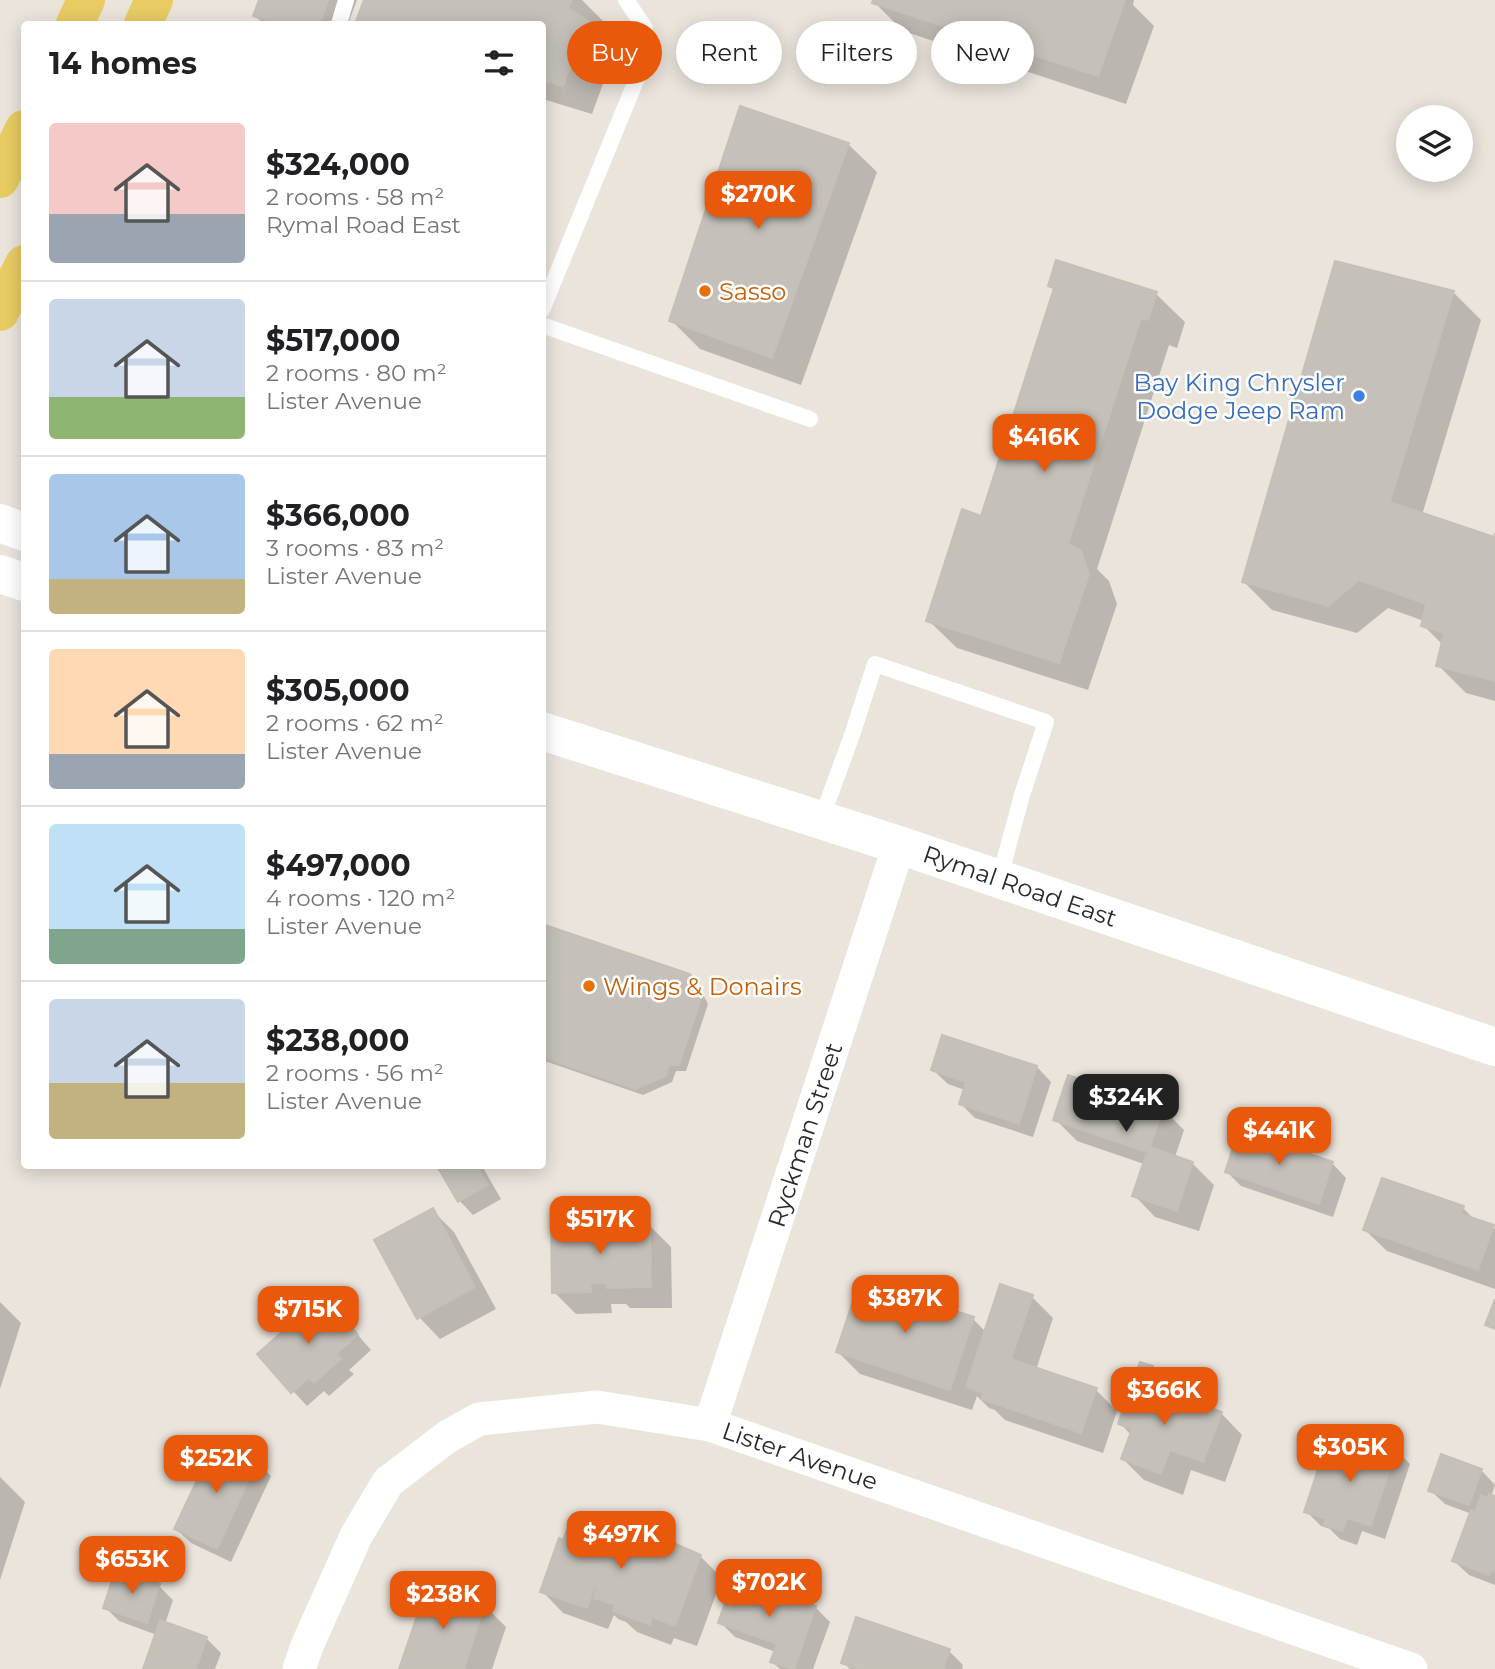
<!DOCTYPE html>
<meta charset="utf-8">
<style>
body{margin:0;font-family:Montserrat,sans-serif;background:#f6f6f6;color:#202124;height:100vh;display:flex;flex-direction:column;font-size:26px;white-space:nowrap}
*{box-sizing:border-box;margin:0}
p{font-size:23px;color:#757577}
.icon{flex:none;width:38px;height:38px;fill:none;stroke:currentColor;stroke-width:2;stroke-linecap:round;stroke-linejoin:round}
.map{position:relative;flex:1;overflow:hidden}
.details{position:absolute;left:21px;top:21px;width:525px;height:1148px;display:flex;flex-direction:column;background:#fff;border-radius:7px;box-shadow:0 4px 18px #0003}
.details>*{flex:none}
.top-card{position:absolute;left:567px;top:21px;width:665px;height:63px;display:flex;gap:14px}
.fabs{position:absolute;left:1396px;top:105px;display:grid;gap:14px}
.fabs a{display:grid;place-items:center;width:77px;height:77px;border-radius:50%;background:#fff;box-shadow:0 4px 18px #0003;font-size:35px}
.price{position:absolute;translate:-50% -60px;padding:0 16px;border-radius:14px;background:#ea580c;color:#fff;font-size:23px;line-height:46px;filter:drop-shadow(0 2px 4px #0008)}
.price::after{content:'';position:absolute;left:50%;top:42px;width:21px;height:16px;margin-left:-10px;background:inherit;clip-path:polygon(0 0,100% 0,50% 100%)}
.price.active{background:#222;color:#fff}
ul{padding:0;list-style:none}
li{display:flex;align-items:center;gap:21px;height:175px;padding:0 28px}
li+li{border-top:2px solid #e0e0e0}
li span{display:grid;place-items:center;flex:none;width:196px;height:140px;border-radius:7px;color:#555}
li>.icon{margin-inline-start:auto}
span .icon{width:84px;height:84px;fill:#fffc;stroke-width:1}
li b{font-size:30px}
h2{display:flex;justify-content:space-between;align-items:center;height:84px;padding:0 28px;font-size:30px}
.chip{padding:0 24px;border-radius:32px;background:#fff;box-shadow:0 4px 18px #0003;font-size:24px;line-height:63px}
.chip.active{background:#ea580c;color:#fff}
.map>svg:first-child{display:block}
.shadow{fill:#0003}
.building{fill:#c5c1ba;stroke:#c5c0b5;stroke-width:2}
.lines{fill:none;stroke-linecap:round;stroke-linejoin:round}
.lane{stroke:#fff;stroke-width:16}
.street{stroke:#fff;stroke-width:33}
.secondary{stroke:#fff;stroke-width:38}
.primary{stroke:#e8cb62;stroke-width:38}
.food-dot{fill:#e8710a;stroke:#fff;stroke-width:2.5}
.shop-dot{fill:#3f7fe0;stroke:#fff;stroke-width:2.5}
.labels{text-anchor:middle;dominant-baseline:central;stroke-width:5;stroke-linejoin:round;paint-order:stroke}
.food-label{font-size:24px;fill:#c56008;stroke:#fff;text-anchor:start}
.shop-label{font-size:24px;fill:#366cbe;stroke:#fff;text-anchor:end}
.street-label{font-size:24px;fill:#282828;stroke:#fff}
</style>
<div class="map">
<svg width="1495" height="1669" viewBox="0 0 1495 1669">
<rect width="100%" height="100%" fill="#eae4db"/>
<!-- shadow -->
<g class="shadow">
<path d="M261 0H357L348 24H264L255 16Z"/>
<path d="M365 0H582L603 21 597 33 615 51 592 114 546 100 542 111V24H356Z"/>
<path d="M875 0H1134L1133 5 1154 26 1126 104 903 31 874 2Z"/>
<path d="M848 144 877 172 801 385 700 349 671 320Z"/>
<path d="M1050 286 1156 294 1185 322 1177 348 1169 345 1097 569 1109 581 1117 604 1088 690 957 648 928 620 982 518 1055 291Z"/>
<path d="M1453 292 1481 320 1422 515 1495 540V701L1466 693 1438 665 1443 645 1423 625 1424 621 1388 608 1357 633 1272 610 1244 582Z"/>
<path d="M542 926 689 976 697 983 708 1004 686 1071H676L672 1082 643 1095 542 1060Z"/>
<path d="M1037 1067 1051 1082 1033 1137 975 1118 961 1104 965 1090 948 1084 933 1070Z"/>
<path d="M1096 1086 1137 1094 1145 1103 1163 1109 1184 1130 1175 1157 1192 1163 1214 1185 1199 1231 1155 1217 1134 1195 1144 1164 1077 1141 1055 1119Z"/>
<path d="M1332 1163 1346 1178 1333 1217 1241 1186 1227 1172Z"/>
<path d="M439 1166H482L501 1199 473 1215 459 1200Z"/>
<path d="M1463 1208 1477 1222 1495 1229V1289L1387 1251 1365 1230Z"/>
<path d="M432 1210 454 1232 496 1309 440 1339 419 1317Z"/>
<path d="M649 1225 671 1247 672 1308H630L626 1304H611L612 1313 576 1314 554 1292Z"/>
<path d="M1032 1297 1053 1318 1036 1370 1096 1390 1117 1411 1103 1453 1005 1420 995 1410 989 1408 977 1396 972 1410 860 1374 838 1352 973 1319 986 1332Z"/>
<path d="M0 1302 21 1323 0 1389Z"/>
<path d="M338 1312 371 1350 349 1370 354 1374 329 1396 324 1391 307 1406 259 1354Z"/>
<path d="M1152 1368 1173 1390 1167 1407 1184 1414 1221 1413 1242 1435 1225 1482 1191 1470 1183 1495 1144 1480 1123 1459 1131 1435 1120 1423Z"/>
<path d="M1396 1450 1410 1464 1385 1539 1362 1531 1357 1545 1340 1539 1330 1529 1321 1526 1306 1511 1362 1459Z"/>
<path d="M257 1462 271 1476 231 1562 191 1543 176 1529Z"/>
<path d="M1481 1470 1495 1485 1491 1497 1495 1498V1585L1469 1575 1454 1561 1472 1514 1445 1504 1430 1490Z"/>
<path d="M0 1477 25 1502 0 1580Z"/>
<path d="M632 1530 644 1541 700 1556 722 1578 697 1646 674 1638 671 1645 637 1632 626 1622 618 1619 614 1615 608 1629 563 1613 542 1591 564 1542 579 1536Z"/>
<path d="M159 1586 173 1600 165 1624 206 1638 221 1653 215 1669H145L157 1635 119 1621 105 1607Z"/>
<path d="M429 1586 484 1605 506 1627 492 1669H401Z"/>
<path d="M815 1607 830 1622 813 1669H780L772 1662 776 1652 735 1637 720 1622Z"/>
<path d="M949 1651 963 1665 962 1669H850L843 1662Z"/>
</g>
<!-- building -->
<g class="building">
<path d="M259 0H328L320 24H278L253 16Z"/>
<path d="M364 0H572L568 8 588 21 563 86 542 80V24H355Z"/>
<path d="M873 0H1125L1098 76 872 3Z"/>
<path d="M740 106 849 143 772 358 669 321Z"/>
<path d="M1056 260 1157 292 1148 320 1141 318 1068 544 1081 551 1089 574 1059 663 926 621 962 509 981 516 1054 288 1048 286Z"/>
<path d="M1335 261 1454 291 1390 502 1494 537 1495 533V681L1436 666 1444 633 1421 626 1426 604 1359 580 1328 606 1242 582Z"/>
<path d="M542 924 690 974 702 996 679 1065H669L666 1076 635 1089 542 1057Z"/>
<path d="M942 1035 1037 1066 1019 1124 959 1104 966 1082 931 1070Z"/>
<path d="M1068 1075 1094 1084 1096 1079 1138 1093 1136 1098 1164 1107 1150 1147 1193 1162 1177 1211 1132 1196 1147 1152 1053 1120Z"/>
<path d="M1239 1130 1333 1162 1319 1204 1225 1172Z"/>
<path d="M437 1166H477L488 1185 458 1202Z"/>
<path d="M1382 1178 1464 1206 1461 1214 1494 1225 1478 1270 1363 1230Z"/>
<path d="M433 1208 475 1287 417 1319 374 1240Z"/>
<path d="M650 1223 651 1287 607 1288V1283H590L591 1292 552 1293 551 1225Z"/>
<path d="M860 1280 974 1317 950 1390 836 1352Z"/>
<path d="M1000 1284 1033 1295 1011 1359 1097 1388 1081 1433 981 1399 984 1393 966 1387Z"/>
<path d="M324 1295 358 1335 336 1354 341 1359 314 1383 309 1378 291 1393 257 1354Z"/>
<path d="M1495 1299V1329L1485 1325Z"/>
<path d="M1140 1362 1153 1366 1142 1396 1183 1412 1188 1399 1222 1412 1203 1462 1170 1450 1161 1474 1121 1459 1132 1429 1118 1424Z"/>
<path d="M1367 1438 1397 1448 1371 1526 1347 1518 1343 1531 1323 1525 1326 1519 1304 1512 1326 1445 1361 1457Z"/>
<path d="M216 1440 258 1460 217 1549 174 1529Z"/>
<path d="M1441 1454 1482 1469 1469 1505 1428 1491Z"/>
<path d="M1489 1494 1495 1496V1571L1492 1570 1489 1575 1452 1561 1471 1510 1475 1512 1481 1495 1487 1498Z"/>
<path d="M586 1512 633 1529 631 1535 648 1541 651 1533 701 1555 675 1626 652 1617 650 1625 613 1611 615 1605 594 1598 597 1588 595 1586 587 1608 540 1592 559 1538 563 1540 567 1530 578 1534Z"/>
<path d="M116 1569 160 1584 147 1623 103 1608Z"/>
<path d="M734 1577 816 1606 794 1669 770 1662 777 1644 718 1623Z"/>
<path d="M428 1584 485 1603 464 1669H399Z"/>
<path d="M856 1617 950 1649 943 1669H860L841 1663Z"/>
<path d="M160 1620 207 1637 196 1669H143Z"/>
</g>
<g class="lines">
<!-- lane -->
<g class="lane">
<path d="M339 24 346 0"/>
<path d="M542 310 642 66 645 28 626 0"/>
<path d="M542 325 810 419"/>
<path d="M821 820 852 735 875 664 1046 722 1022 795 999 880"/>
</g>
<!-- street -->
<g class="street">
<path d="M710 1425 899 845"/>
<path d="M299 1669 307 1646 356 1536 388 1482 447 1437 479 1419 597 1407 710 1425 1411 1669"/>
</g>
<!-- secondary -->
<g class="secondary">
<path d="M0 523 24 532"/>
<path d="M0 574 24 582"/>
<path d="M542 731 899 845 1495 1047"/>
</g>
<!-- primary -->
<g class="primary">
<path d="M75 24 86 0"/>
<path d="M143 24 154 0"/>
<path d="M0 179 24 129"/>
<path d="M0 312 24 264"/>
</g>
</g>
<!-- markers -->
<g class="food-dot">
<circle cx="705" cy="291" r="7"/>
<circle cx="589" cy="986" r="7"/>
</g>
<circle class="shop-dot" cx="1359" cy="396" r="7"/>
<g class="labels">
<!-- food labels -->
<g class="food-label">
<text x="719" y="291">Sasso</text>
<text x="603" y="986">Wings &amp; Donairs</text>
</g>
<!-- shop labels -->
<g class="shop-label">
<text x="1345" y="382">Bay King Chrysler<tspan x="1345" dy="28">Dodge Jeep Ram</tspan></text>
</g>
<!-- street labels -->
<g class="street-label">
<text transform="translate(1020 886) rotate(19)">Rymal Road East</text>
<text transform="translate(805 1135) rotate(-72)">Ryckman Street</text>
<text transform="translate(800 1456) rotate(19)">Lister Avenue</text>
</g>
</g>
</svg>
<div class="fabs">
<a><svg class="icon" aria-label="layers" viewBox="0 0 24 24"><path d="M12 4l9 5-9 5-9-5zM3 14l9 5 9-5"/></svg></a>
</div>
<b class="price" style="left:758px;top:231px">$270K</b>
<b class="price" style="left:1044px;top:474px">$416K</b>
<b class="price active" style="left:1126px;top:1134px">$324K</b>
<b class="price" style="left:1279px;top:1167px">$441K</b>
<b class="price" style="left:600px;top:1256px">$517K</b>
<b class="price" style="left:905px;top:1335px">$387K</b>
<b class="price" style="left:308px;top:1346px">$715K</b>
<b class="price" style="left:1164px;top:1427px">$366K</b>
<b class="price" style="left:1350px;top:1484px">$305K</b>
<b class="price" style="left:216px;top:1495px">$252K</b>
<b class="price" style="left:621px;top:1571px">$497K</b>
<b class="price" style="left:132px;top:1596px">$653K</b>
<b class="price" style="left:769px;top:1619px">$702K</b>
<b class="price" style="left:443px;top:1631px">$238K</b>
<div class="top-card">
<a class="chip active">Buy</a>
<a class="chip">Rent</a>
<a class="chip">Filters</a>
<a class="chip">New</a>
</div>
<section class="details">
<h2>14 homes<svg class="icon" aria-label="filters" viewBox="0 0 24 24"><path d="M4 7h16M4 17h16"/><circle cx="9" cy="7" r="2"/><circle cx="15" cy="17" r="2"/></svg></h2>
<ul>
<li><span style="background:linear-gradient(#f6c9c9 65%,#9aa5b1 0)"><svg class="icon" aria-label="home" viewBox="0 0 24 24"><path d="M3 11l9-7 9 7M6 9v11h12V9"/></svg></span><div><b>$324,000</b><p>2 rooms · 58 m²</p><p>Rymal Road East</p></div></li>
<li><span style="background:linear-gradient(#c9d6e8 70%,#8fb573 0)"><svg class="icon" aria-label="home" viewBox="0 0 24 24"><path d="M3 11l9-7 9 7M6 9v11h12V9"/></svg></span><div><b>$517,000</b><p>2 rooms · 80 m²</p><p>Lister Avenue</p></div></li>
<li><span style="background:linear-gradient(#a9c7e8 75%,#c2b280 0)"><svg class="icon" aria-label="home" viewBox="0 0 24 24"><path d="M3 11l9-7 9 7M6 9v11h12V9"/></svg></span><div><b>$366,000</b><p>3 rooms · 83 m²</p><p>Lister Avenue</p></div></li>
<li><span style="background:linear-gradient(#ffd9b3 75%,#9aa5b1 0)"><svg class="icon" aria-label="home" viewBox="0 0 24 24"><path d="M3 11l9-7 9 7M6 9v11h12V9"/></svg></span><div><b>$305,000</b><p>2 rooms · 62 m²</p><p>Lister Avenue</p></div></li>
<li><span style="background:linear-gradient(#bfe0f5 75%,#7fa58c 0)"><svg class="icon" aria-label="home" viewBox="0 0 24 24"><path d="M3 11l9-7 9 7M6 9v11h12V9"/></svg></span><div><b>$497,000</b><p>4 rooms · 120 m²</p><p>Lister Avenue</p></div></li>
<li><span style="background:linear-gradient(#c9d6e8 60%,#c2b280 0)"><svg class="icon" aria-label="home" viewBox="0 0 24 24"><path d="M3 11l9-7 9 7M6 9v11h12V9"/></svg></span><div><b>$238,000</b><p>2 rooms · 56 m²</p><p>Lister Avenue</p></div></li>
</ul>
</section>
</div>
